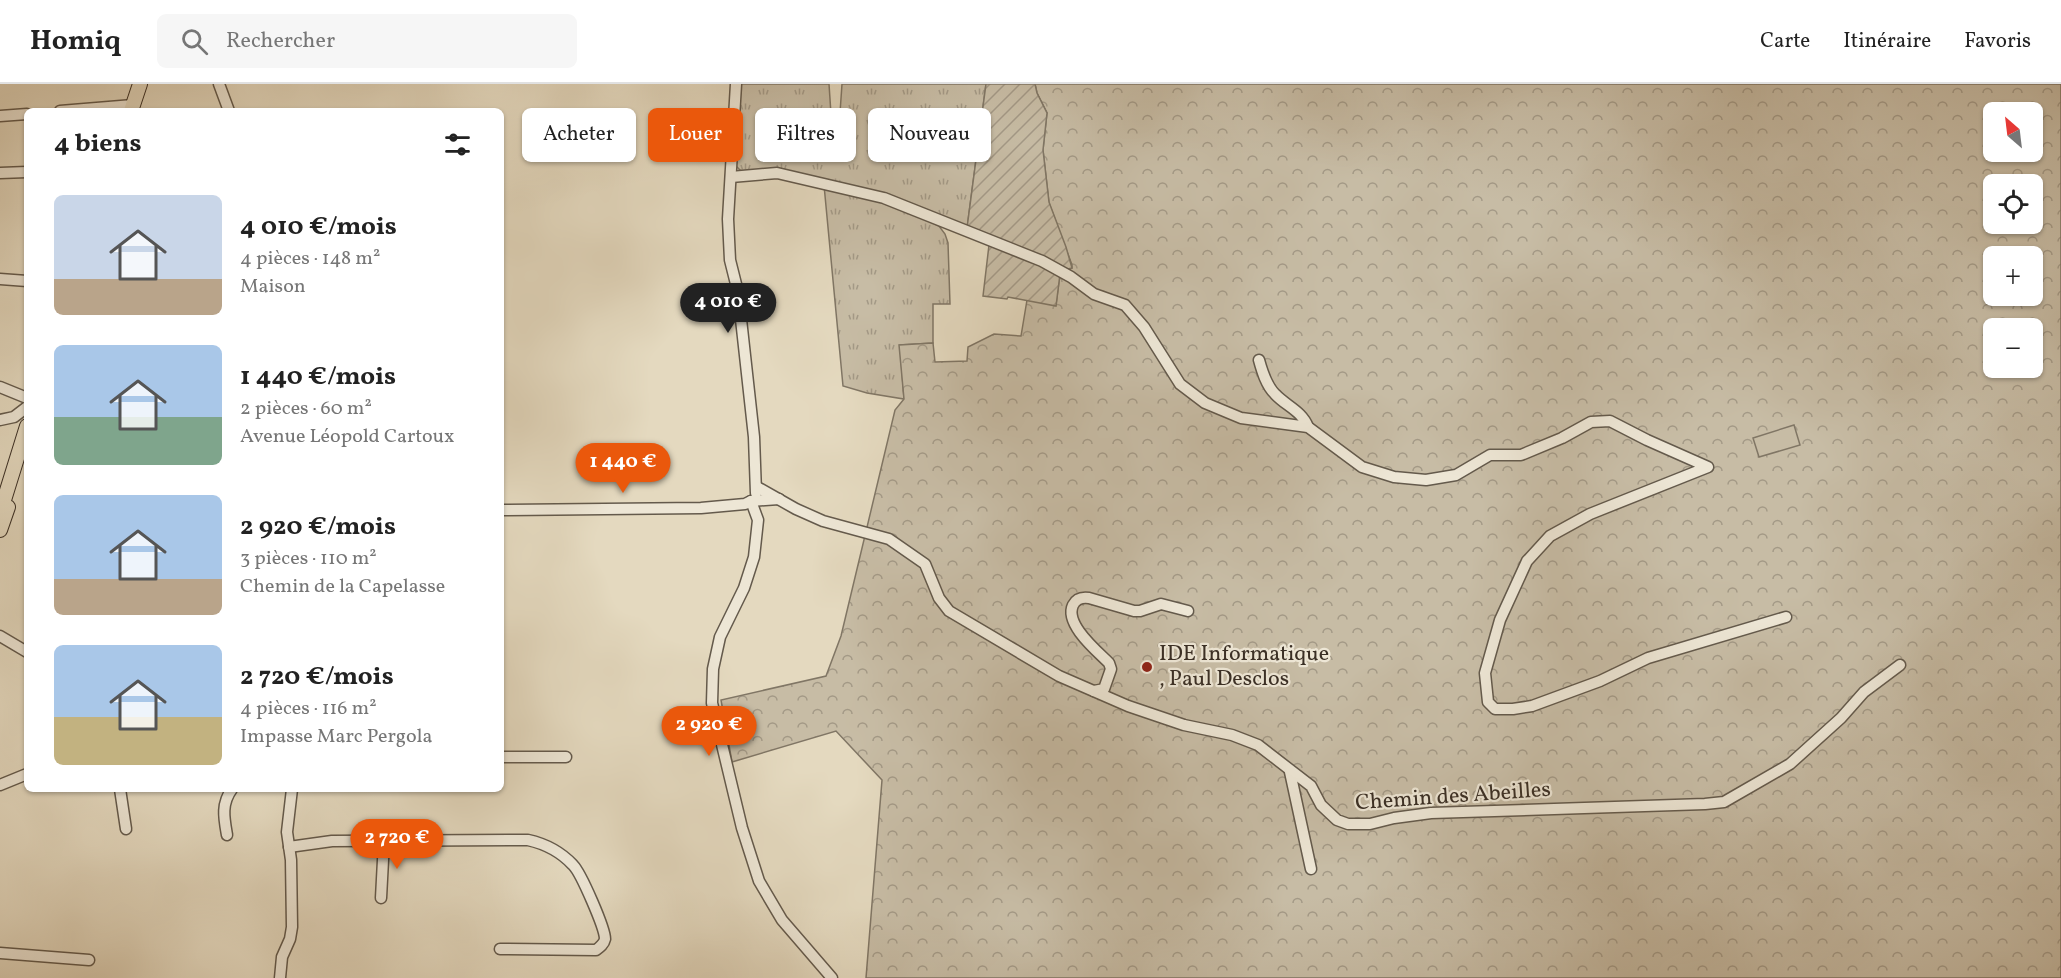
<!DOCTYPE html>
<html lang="fr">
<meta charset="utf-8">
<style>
body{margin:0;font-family:Vollkorn,serif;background:#f6f6f6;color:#222;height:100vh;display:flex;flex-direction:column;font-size:22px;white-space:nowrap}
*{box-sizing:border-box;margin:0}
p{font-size:20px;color:#767676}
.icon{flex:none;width:33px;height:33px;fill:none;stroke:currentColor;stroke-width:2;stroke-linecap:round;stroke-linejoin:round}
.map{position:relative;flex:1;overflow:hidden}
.side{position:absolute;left:24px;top:24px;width:480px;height:684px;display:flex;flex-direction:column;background:#fff;border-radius:9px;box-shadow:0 2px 4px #0004}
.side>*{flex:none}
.banner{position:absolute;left:522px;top:24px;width:570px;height:54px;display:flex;gap:12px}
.needle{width:39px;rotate:332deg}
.controls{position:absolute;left:1983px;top:18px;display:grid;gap:12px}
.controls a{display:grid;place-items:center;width:60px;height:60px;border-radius:9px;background:#fff;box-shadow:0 2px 4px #0004;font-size:30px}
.price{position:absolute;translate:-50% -51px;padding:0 14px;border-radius:21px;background:#ea580c;color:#fff;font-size:20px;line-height:39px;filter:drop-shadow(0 2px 3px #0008)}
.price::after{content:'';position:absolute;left:50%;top:36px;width:18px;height:14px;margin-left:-9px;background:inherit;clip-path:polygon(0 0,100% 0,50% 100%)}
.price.active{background:#222;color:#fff}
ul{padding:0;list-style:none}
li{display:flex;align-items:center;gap:18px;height:150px;padding:0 30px}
li span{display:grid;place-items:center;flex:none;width:168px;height:120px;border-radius:9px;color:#555}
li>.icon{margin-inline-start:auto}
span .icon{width:72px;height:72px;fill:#fffc;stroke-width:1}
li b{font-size:26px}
h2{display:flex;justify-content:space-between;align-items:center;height:72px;padding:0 30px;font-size:26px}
.tag{padding:0 21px;border-radius:9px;background:#fff;box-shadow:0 2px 4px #0004;font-size:21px;line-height:54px}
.tag.active{background:#ea580c;color:#fff}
header{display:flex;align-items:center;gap:36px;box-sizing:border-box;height:84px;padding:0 30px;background:#fff;border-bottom:2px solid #e0e0e0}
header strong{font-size:28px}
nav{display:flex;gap:33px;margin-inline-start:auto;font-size:21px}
.search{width:420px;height:54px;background:#f6f6f6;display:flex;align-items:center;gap:15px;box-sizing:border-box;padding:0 21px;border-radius:9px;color:#767676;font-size:22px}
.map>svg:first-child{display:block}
.grass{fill:url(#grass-tufts);stroke:#807665;stroke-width:1.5}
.forest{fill:url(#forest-crowns);stroke:#807665;stroke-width:1.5;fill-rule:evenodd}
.garden{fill:url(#garden-furrows);stroke:#807665;stroke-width:1.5}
.pitch{fill:#c7bca5;stroke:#807665;stroke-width:1.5}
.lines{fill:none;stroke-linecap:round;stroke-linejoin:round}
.minor-casing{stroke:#645a4c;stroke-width:13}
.major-casing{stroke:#3a2f25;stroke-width:16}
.minor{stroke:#ede6d5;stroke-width:10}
.major{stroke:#e4d9bf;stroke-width:14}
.poi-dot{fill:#8f2418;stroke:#ede6d5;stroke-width:2}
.labels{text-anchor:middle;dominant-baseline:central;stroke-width:4.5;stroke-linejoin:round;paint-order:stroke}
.poi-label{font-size:22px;fill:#3a2f25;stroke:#ede6d5;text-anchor:start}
.street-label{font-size:22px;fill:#3a2f25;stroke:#ede6d5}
</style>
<header>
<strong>Homiq</strong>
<div class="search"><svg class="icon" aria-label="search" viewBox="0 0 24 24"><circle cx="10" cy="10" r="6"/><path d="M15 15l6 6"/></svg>Rechercher</div>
<nav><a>Carte</a><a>Itinéraire</a><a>Favoris</a></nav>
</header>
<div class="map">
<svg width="2061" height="894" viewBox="0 0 2061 894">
<defs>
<pattern id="grass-tufts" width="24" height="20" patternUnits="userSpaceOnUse" patternTransform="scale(1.5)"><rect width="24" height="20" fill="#c7bca5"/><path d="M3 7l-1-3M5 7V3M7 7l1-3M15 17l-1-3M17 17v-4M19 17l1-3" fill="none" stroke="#a39986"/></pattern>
<pattern id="forest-crowns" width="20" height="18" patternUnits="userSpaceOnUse" patternTransform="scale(1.5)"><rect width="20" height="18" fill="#c7bca5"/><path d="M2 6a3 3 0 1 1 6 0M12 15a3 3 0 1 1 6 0" fill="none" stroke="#a39986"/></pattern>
<pattern id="garden-furrows" width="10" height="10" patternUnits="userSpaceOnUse" patternTransform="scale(1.5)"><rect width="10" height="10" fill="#c7bca5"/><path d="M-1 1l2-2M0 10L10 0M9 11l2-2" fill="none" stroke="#a39986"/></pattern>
</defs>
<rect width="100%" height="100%" fill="#e4d9bf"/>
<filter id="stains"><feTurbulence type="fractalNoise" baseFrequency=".00333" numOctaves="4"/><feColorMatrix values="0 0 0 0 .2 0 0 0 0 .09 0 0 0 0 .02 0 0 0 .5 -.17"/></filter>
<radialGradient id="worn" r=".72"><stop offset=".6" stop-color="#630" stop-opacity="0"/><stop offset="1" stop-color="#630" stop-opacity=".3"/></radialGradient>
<!-- grass -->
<g class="grass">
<path d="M741 0H829L831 30 838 31 840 29 842 0H986L967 144 808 91 780 87 742 88 736 82Z"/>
<path d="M824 101 885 118 915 130 939 142 945 150 948 159 950 220H933V259L900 261 904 315 867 309 843 302Z"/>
</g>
<!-- forest -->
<path class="forest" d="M1035 0H2061V894H866L882 696 836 647 732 678 721 616 826 592 841 552 895 326 904 315 899 261 933 259 935 278 967 277 968 263 994 250 1021 252 1027 216 1056 221 1060 190 1072 184V181L1049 119 1043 66 1047 29 1037 9ZM1994 28H2032V68H1994ZM1994 100H2032V140H1994ZM1994 172H2032V212H1994ZM1994 244H2032V284H1994Z"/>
<!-- garden -->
<g class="garden">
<path d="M986 0H1035L1037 9 1047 29 1043 66 1049 118 1066 163 1072 184 1068 185 967 144Z"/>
<path d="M989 161 1060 190 1056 222 1008 213 1007 215 983 212Z"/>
</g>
<!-- pitch -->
<path class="pitch" d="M1794 341 1800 361 1759 373 1753 354Z"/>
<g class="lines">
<!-- minor casing -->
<g class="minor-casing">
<g id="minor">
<path d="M219 0 229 27"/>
<path d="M736 0 728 135 730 176 738 208 754 353 756 409"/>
<path d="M60 27 133 21"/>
<path d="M0 32 27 30"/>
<path d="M0 89 27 88"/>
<path d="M731 93 777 89 884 114 1042 177 1071 193 1094 210 1125 221 1144 243 1180 300 1205 319 1241 334 1308 343 1362 383 1394 393 1426 396 1456 391 1490 371H1521L1562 354 1591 338 1610 337 1647 356 1708 383 1590 430 1550 452 1527 477 1500 536 1485 589 1488 618 1495 625H1513L1532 622 1600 597 1648 574 1786 533"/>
<path d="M0 195 27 197"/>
<path d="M1259 276C1262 287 1266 301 1275 310 1286 322 1302 327 1308 343"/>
<path d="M0 303 27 314"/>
<path d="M0 336 14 333 27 323"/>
<path d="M757 403 796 425 823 437 889 455 925 480 939 514 949 527 1059 592 1128 622 1184 641 1232 651 1258 661 1311 702 1321 721 1337 736 1348 740H1370L1394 734 1431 729 1705 720 1724 718 1790 680 1841 634 1864 608 1900 581"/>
<path d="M751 417 758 436 754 473 744 504 720 553 713 585 712 619 742 744 759 797 782 836 832 894"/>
<path d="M501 426 701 424 745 420 751 417 779 415"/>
<path d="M0 552 27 568"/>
<path d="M1094 607 1104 605 1111 585 1109 579C1097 567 1064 540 1073 521 1076 515 1082 513 1089 514L1134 527H1140L1161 520 1188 527"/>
<path d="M501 673H566"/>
<path d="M1290 688 1311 785"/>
<path d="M0 701 27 690"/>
<path d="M120 705 126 745"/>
<path d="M227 751C224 734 221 720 232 705"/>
<path d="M289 763 332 757 528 756C546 760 560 767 573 781 581 789 605 844 605 855 604 860 600 863 596 866L500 865"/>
<path d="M381 814 384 757"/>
<path d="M0 869 89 876"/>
<path d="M280 894 282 873 290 855 292 843 291 776 287 748 292 705"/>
</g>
</g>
<!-- major casing -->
<g class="major-casing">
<g id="major">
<path d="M131 27 140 0"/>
<path d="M0 429 27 342"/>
<path d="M0 446 8 423"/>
</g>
</g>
<!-- minor -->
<use href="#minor" class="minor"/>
<!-- major -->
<use href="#major" class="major"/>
</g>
<!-- markers -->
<circle class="poi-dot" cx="1147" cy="583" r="6"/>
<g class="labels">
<!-- poi labels -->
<g class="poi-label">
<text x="1159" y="570">IDE Informatique<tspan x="1159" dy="25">, Paul Desclos</tspan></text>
</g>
<!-- street labels -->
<g class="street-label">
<text transform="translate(1453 713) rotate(-4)">Chemin des Abeilles</text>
</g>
</g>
<rect width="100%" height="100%" filter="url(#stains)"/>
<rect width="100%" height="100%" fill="url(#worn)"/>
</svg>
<div class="controls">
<a><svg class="needle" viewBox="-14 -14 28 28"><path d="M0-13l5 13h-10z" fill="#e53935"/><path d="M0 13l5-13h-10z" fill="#767676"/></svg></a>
<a><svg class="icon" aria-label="locate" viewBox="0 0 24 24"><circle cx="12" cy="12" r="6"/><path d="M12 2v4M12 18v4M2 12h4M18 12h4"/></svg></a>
<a>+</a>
<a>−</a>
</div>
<b class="price active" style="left:728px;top:250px">4 010 €</b>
<b class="price" style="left:623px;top:410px">1 440 €</b>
<b class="price" style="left:709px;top:673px">2 920 €</b>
<b class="price" style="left:397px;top:786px">2 720 €</b>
<div class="banner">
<a class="tag">Acheter</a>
<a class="tag active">Louer</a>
<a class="tag">Filtres</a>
<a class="tag">Nouveau</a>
</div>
<section class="side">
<h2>4 biens<svg class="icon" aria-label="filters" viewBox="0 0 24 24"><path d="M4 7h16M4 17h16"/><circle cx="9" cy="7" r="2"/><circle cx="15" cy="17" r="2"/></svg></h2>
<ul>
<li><span style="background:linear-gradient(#c9d6e8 70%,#b9a48a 0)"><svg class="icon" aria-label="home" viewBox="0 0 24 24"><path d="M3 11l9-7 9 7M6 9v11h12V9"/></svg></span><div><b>4 010 €/mois</b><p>4 pièces · 148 m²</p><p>Maison</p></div></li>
<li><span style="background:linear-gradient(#a9c7e8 60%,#7fa58c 0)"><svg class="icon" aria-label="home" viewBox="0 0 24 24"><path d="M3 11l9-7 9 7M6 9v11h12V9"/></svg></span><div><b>1 440 €/mois</b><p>2 pièces · 60 m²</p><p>Avenue Léopold Cartoux</p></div></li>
<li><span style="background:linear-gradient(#a9c7e8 70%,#b9a48a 0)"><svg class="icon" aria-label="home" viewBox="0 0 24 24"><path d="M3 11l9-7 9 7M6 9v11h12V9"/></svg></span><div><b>2 920 €/mois</b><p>3 pièces · 110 m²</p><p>Chemin de la Capelasse</p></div></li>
<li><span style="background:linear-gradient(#a9c7e8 60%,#c2b280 0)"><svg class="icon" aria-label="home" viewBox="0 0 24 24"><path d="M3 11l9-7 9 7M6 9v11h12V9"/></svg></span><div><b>2 720 €/mois</b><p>4 pièces · 116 m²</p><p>Impasse Marc Pergola</p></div></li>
</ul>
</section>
</div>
